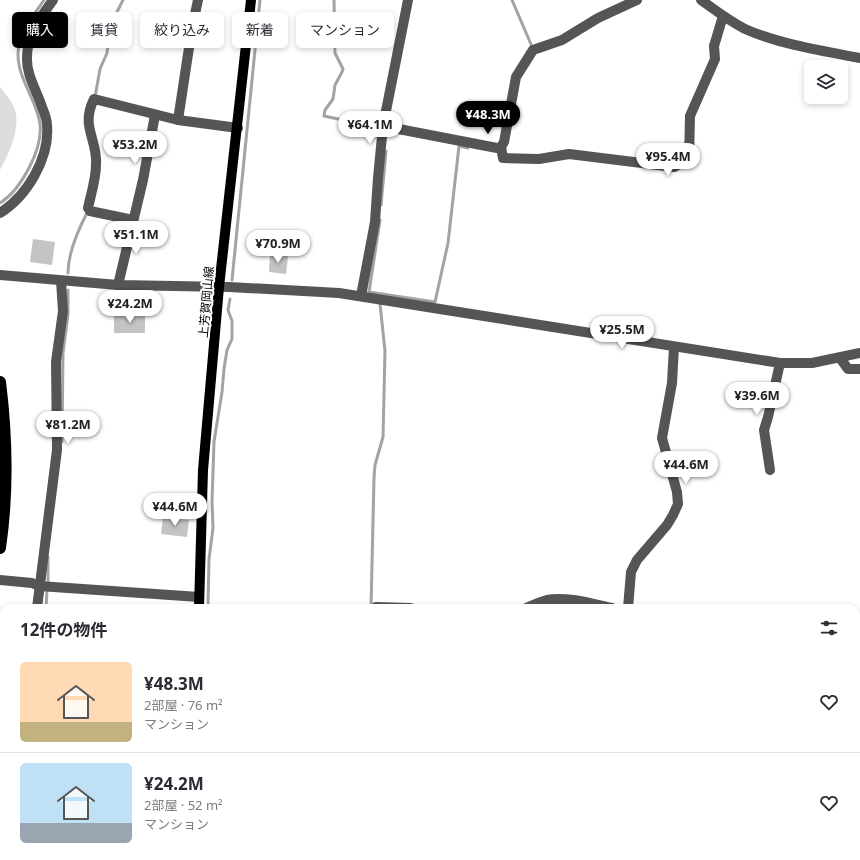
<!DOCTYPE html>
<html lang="ja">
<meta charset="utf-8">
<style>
body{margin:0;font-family:"Noto Sans","Noto Sans JP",sans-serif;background:#f2f2f3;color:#2b2b33;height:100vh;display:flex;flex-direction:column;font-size:15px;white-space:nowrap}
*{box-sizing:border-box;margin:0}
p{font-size:13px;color:#7c7c81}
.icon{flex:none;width:22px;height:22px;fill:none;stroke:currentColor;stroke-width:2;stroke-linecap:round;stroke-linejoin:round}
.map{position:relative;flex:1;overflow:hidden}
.sheet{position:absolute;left:0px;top:604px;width:860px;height:256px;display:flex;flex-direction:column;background:#fff;border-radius:12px 12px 0 0;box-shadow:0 2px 6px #0003}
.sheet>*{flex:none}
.hud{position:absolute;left:12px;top:12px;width:400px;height:36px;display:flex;gap:8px}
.tools{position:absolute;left:804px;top:60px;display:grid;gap:8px}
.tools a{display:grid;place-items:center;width:44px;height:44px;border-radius:6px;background:#fff;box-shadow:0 2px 6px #0003;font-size:20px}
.price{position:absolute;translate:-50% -34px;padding:0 9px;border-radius:14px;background:#fff;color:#222;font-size:13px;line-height:26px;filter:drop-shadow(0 1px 2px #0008)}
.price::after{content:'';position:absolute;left:50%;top:24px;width:12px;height:9px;margin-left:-6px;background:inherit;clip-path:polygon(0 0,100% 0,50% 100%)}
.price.selected{background:#000;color:#fff}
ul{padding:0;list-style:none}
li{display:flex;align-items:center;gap:12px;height:100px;padding:0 20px}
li+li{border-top:1px solid #e1e1e2}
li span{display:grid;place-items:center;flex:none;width:112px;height:80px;border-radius:6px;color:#555}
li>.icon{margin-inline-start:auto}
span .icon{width:48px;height:48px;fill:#fffc;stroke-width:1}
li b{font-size:17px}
h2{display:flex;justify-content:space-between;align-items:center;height:48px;padding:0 20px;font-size:17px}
.tag{padding:0 14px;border-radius:6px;background:#fff;box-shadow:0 2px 6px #0003;font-size:14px;line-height:36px}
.tag.selected{background:#000;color:#fff}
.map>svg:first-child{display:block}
.green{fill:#dcdcdc}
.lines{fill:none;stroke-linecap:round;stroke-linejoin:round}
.stream{stroke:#a3a3a3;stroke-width:3}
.building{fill:#c4c4c4}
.minor{stroke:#555;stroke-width:10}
.major{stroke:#000;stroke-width:10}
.highway{stroke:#000;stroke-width:12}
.labels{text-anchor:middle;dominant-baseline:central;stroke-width:4;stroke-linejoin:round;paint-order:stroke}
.street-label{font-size:12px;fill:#000;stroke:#fff}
</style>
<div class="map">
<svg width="860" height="860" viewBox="0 0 860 860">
<rect width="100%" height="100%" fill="#fff"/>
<!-- green -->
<g class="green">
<path d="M0 87C4 93 10 99 13 105 23 124 9 154 0 170Z"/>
<path d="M856 765 860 767V860H504V856H856Z"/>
</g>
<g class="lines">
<!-- stream -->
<g class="stream">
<path d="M334 0 335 53 343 69 342 72 335 85 333 99 325 110 324 116 381 128"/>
<path d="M512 0 533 49"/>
<path d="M95 97 100 69 107 53 110 33 119 17 116 14 123 0"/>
<path d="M0 203C21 190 43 149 40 124 37 100 18 80 18 54 18 35 34 15 44 0"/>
<path d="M381 205 386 151"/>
<path d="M380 220 369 292 382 294"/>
<path d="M68 273C68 252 78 230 88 211"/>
<path d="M232 280 260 0"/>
<path d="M382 294 435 302 448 243 459 146 468 148"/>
<path d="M62 442 63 353 68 314V290"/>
<path d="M48 581V557"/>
<path d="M46 608 47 590"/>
<path d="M208 608 209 559 213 528 212 501 214 442 222 392 224 369 227 350 232 339V321L228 310 230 299"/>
<path d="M371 608 374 478 375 465 383 437 385 351 380 304"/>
</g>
</g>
<!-- building -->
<g class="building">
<path d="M33 239 55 242 52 265 30 262Z"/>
<path d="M270 254 288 256 286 274 269 272Z"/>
<rect x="114" y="315" width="31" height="18"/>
<path d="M163 517 189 520 187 537 161 534Z"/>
</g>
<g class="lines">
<!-- minor -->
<g class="minor">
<path d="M701 0C715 10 729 21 745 29 779 44 823 51 860 58"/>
<path d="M178 120 192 28 198 0"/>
<path d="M383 126 497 148 501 147 504 142 516 77 533 50 562 40 598 18 637 0"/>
<path d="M501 147 503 158 539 159 569 154 674 167 689 159 690 116 715 59 714 46 723 16"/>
<path d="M0 213C27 196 50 158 47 125 47 119 44 112 42 107 37 91 26 75 27 57 27 35 40 18 53 0"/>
<path d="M133 220 90 211 88 208C91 194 96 179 96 165 98 139 80 127 94 99L178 120 238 128"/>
<path d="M0 275 118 285 229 287 339 293 780 363H812L860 353"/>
<path d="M118 285 143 180 155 115"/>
<path d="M361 296 375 222 378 178 383 126 408 0"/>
<path d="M840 358 848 369H860"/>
<path d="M770 470 764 430 768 417 780 363"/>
<path d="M0 580 32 583 39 586 199 597"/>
<path d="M37 608 57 450 56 362 63 311 61 281"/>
<path d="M376 608V607L411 608"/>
<path d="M526 608C533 605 540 602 547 600 566 596 593 604 612 608"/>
<path d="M628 608 631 572 637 560 667 525 673 515 678 504 677 492 662 438 672 383 674 347"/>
<path d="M0 743H4"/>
<path d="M366 856 367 860"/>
<path d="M27 860V856"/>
<path d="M214 860 218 856"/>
</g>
<!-- major -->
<g class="major">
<path d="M199 608 203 470 219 287 251 0"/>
<path d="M194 860V856"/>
</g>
<!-- highway -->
<path class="highway" d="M0 382C7 438 8 493 0 548"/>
</g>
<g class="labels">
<!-- street labels -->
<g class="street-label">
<text transform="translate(206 302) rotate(-85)">上芳賀岡山線</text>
</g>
</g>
</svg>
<div class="tools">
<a><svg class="icon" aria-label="layers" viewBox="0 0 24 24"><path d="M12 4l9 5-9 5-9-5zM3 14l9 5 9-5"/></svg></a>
</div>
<b class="price selected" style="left:488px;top:135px">¥48.3M</b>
<b class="price" style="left:370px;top:145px">¥64.1M</b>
<b class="price" style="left:135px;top:165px">¥53.2M</b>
<b class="price" style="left:668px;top:177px">¥95.4M</b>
<b class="price" style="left:136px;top:255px">¥51.1M</b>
<b class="price" style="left:278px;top:264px">¥70.9M</b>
<b class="price" style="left:130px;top:324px">¥24.2M</b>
<b class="price" style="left:622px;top:350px">¥25.5M</b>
<b class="price" style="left:757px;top:416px">¥39.6M</b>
<b class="price" style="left:68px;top:445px">¥81.2M</b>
<b class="price" style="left:686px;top:485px">¥44.6M</b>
<b class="price" style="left:175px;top:527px">¥44.6M</b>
<div class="hud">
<a class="tag selected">購入</a>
<a class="tag">賃貸</a>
<a class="tag">絞り込み</a>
<a class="tag">新着</a>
<a class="tag">マンション</a>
</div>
<section class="sheet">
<h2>12件の物件<svg class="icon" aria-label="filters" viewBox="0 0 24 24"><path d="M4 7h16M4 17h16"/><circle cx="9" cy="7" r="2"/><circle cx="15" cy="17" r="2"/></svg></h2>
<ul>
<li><span style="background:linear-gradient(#ffd9b3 75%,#c2b280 0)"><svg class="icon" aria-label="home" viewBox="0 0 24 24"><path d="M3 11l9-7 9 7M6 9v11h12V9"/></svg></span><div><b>¥48.3M</b><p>2部屋 · 76 m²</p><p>マンション</p></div><svg class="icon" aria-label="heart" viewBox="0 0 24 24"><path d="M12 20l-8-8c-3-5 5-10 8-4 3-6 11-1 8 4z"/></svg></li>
<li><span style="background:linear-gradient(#bfe0f5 75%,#9aa5b1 0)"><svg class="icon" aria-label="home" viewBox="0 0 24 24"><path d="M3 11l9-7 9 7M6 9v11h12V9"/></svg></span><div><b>¥24.2M</b><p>2部屋 · 52 m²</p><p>マンション</p></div><svg class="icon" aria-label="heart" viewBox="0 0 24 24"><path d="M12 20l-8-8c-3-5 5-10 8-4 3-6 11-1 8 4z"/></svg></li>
</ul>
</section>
</div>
